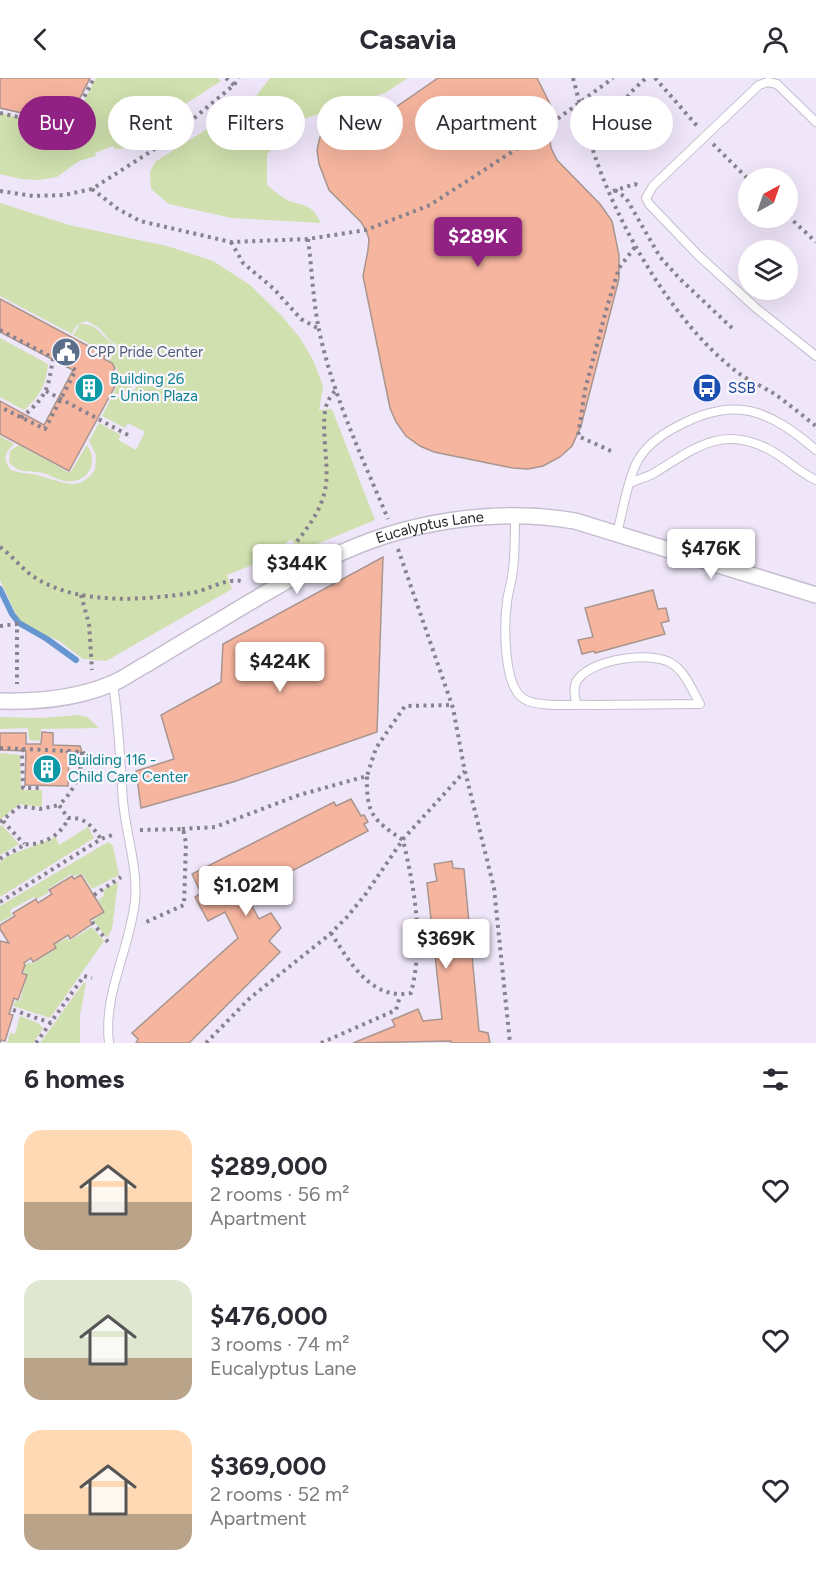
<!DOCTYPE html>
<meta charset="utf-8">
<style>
body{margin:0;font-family:Figtree,sans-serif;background:#f2f2f3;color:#2b2b33;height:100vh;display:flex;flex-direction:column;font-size:22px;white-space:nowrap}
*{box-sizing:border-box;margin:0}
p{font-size:20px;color:#7c7c81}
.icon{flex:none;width:33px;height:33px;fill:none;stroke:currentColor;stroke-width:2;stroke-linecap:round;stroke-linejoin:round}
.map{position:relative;height:965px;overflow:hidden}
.side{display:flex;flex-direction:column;background:#fff;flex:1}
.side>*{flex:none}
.banner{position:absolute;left:18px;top:18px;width:780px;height:54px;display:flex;gap:12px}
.needle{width:39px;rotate:40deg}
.fabs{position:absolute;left:738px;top:90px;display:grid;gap:12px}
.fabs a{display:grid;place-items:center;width:60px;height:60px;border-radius:50%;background:#fff;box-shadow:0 6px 24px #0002;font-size:30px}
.price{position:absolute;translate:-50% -51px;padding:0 14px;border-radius:6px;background:#fff;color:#222;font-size:20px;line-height:39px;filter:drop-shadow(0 2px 3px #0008)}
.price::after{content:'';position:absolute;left:50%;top:36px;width:18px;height:14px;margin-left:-9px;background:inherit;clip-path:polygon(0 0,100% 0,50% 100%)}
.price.selected{background:#912284;color:#fff}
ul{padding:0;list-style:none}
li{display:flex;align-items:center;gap:18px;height:150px;padding:0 24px}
li span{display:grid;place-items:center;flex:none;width:168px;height:120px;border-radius:18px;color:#555}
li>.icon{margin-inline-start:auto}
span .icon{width:72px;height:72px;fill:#fffc;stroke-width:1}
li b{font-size:26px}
h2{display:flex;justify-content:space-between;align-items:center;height:72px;padding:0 24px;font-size:26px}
.chip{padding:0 21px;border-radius:27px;background:#fff;box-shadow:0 6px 24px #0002;font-size:21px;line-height:54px}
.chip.selected{background:#912284;color:#fff}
header{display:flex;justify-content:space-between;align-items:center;height:78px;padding:0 24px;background:#fff;font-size:27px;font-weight:700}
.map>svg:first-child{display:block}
.green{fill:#d0e0ae}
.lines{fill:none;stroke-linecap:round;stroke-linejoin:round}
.stream{stroke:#6596d0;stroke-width:6}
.building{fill:#f6b59f;stroke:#a9958e;stroke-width:1.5}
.lane-casing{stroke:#c5bdcf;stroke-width:10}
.street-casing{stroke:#c5bdcf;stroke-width:18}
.path{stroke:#88828e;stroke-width:4;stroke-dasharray:3 4.5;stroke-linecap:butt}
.lane{stroke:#fff;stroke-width:8}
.street{stroke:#fff;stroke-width:15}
.labels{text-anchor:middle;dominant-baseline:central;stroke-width:4.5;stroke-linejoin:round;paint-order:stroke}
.service-label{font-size:15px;fill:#4e5e75;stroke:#f9f6fd;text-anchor:start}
.culture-label{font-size:15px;fill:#0d838f;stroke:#f9f6fd;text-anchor:start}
.transit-label{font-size:15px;fill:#164399;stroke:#f9f6fd;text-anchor:start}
.street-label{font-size:15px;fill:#27242a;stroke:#f9f6fd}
</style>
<header><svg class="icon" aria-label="back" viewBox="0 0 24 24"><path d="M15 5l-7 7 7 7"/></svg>Casavia<svg class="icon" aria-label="person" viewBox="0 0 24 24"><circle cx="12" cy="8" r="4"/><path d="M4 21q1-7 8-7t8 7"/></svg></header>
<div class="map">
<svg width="816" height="965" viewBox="0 0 816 965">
<rect width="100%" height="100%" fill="#efe6f9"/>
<!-- green -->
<g class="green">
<path d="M96 0H218L221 3 187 25 158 55 142 64 127 70 115 71 113 68 95 75 96 78 79 83 57 99 38 102 21 101 0 96V35L69 51Z"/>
<path d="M270 0H408L385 15 300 42 267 76V107C273 112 280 118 287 122 304 129 312 125 321 145L232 140 169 126 151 111 150 94 155 84 253 22Z"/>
<path d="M0 125 69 147 167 168 213 183 250 207 281 237 300 260 313 282 323 308 319 332 332 331 375 442 300 473 291 461 267 481 227 497 232 511 106 583 83 581 58 562 37 554 18 541 0 502V358L14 366C5 374 2 381 11 392 22 396 33 395 44 399 66 405 78 414 95 392L96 377 89 363 99 345 121 357 118 362 136 372 145 354 128 345 125 350 102 338 112 319C130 321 144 306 143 289 138 299 132 317 113 316L121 300 115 297 117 290 107 280 108 276 73 257 80 246C97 245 100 257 112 265 125 275 133 270 142 286L136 275 111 264 99 250 87 243C79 245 75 248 72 256L0 218Z"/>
<path d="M0 260 48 286C46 307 40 318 24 332L0 319Z"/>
<path d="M19 367 70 395 87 367C100 385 87 406 65 403 57 402 51 397 43 395 27 391 22 398 9 384L10 373Z"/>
<path d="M78 637 87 639 99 650 41 651 40 663 29 662 28 650 0 651V639L41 640Z"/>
<path d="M0 675 20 677 21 712H42V729L19 726 0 742Z"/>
<path d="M2 747 19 766 0 777V748Z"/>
<path d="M88 749 94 760 0 819V784L8 778 56 759 59 767Z"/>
<path d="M108 764 113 768 119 797 92 811 82 796 74 798 71 796 48 811V815L37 821 34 819 10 832 12 838 0 844V828Z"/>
<path d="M118 804 112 851 107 860 93 842 105 834 98 822 104 818 103 812Z"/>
<path d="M92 849 104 863 50 940 13 928 15 923H20L27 898 23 897 25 887 30 884 32 886 56 871 54 867 67 860 69 863Z"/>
<path d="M84 904 86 905 80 937V965H40Z"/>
<path d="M20 938 38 945 43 950 33 965H2H7L10 955 15 956Z"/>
</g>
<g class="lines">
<!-- stream -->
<path class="stream" d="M0 511 12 536 19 545 47 561 76 582"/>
</g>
<!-- building -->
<g class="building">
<path d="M0 0H90L67 45 0 30Z"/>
<path d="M0 0H90L67 45 0 30Z"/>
<path d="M438 0H537L554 34 556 42 550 62 551 70 557 82 600 126 612 143 619 177V201L581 348 572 368 560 379 543 388 528 391 513 390 434 374 420 368 406 358 396 344 390 330 363 198 368 172 369 161 366 152 361 144 329 112 319 86 317 72 320 59 325 52 334 47 393 31Z"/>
<path d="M0 221 105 277 104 281 112 285 115 290 112 296 119 301 69 393 0 356V323L44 347 73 292 0 254Z"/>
<path d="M383 479 377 654 233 704 141 730 136 693 174 681 161 637 221 604 223 566Z"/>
<path d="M653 512 658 531 666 530 669 543 661 545 665 556 595 575 594 573 582 576 578 562 593 559 585 530Z"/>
<path d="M42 654 53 655V667L80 668 82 674H69L68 708 25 707 26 673 0 672V655H26V666H41Z"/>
<path d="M351 721 361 738 364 737 368 744 364 746 368 753 246 817 259 841 271 835 281 850 269 863 280 874 189 965H136L138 961 132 955 238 860 225 834 208 843 195 819 201 815 192 796 334 724 336 728Z"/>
<path d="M452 783 453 790 464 791 479 953 488 955 490 965H451V963L353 965 395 948 392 942 418 931 423 943 442 941 427 805 437 803 434 786Z"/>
<path d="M81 797 104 834 90 842 92 846 70 861 68 857 54 866 56 870 33 884 31 880 24 885 25 887 22 895 27 897 18 922 14 920 9 936 13 937 5 963 1 962 0 965V863L9 865 0 851V847L15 838 13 835 36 821 38 825 52 816 49 812 72 798 74 801Z"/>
</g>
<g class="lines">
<!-- lane casing -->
<g class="lane-casing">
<g id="lane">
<path d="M816 44 777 6 768 4 759 7 653 108 646 120 649 126 698 177 756 230 816 278"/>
<path d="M630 405C639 401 648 399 656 394 692 372 721 347 766 370 784 378 798 394 816 402"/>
<path d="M515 437C515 455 515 474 513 492 512 503 508 514 507 524 504 546 503 609 524 621 539 630 575 626 593 627L700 626C692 612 685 593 671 585 649 573 595 581 579 600 572 607 575 617 576 626"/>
<path d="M617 455C623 433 627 403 637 384 646 367 662 356 678 348 736 317 769 332 816 372"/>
<path d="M109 965C103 915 130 871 135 823 138 789 126 757 123 723 120 684 119 645 113 606"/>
</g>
</g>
<!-- street casing -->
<g class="street-casing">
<g id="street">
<path id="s1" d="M0 623C38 624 75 621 111 606 124 601 135 592 147 586 170 572 193 558 217 544 253 522 290 500 328 481 402 444 493 429 575 443L816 517"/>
</g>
</g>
<!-- path -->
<g class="path">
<path d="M226 0 234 7"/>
<path d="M573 0C579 22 584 44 591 66 615 144 672 244 737 294 749 303 764 309 776 317 790 327 803 338 816 348"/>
<path d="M655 0 698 49"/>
<path d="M0 35 68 50 94 0"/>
<path d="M713 66 748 101"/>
<path d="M591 67 631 14 646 0"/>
<path d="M92 111 118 131 140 143 231 164 308 161 366 152 430 127 518 70 613 0"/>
<path d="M615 112 626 120 660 179 680 201 732 250"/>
<path d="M0 113 33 118 64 117 92 111 164 65 234 7 239 0"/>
<path d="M613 113 635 106 640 109"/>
<path d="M788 138 816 164"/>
<path d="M308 161C312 191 313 223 319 252 333 318 362 379 388 441"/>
<path d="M231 164 243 185 273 210 301 241 319 251"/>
<path d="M0 252 76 292 45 351 0 329"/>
<path d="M46 313 128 357"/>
<path d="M21 340C47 318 48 312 53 280"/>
<path d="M611 373 578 358 585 312 607 229 619 190 635 169"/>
<path d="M0 469C14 479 24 494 39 502 83 527 143 522 192 515 208 512 229 498 245 504"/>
<path d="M398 471 453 630 464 689 494 810 510 965"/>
<path d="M283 481C300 459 323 435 326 406 329 383 319 342 328 323 330 319 333 315 336 312"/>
<path d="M81 517 89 546 92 592"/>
<path d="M0 548 17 546V606"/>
<path d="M0 670 68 673 67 676"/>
<path d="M24 671 22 673 23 710H43"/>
<path d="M68 673 82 674 94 682"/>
<path d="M82 674C82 695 75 712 59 727L68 740C85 739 92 748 101 761"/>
<path d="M3 743 24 766"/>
<path d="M0 744 20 728 40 731 59 727"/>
<path d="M182 751 215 749 299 717 367 698 376 670 405 628 452 627"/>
<path d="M140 752 183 751 186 765 184 827 146 844"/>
<path d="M0 781C8 774 18 773 24 766 42 768 61 757 68 741"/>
<path d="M94 817 121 799"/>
<path d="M0 824 101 761 115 756"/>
<path d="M92 844 108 864"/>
<path d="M331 855C349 883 371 923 411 915 424 863 415 813 403 762 373 742 366 736 367 698"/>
<path d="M13 932 51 945"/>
<path d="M36 965 84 898 92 900"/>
<path d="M206 965 250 920 329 857 347 839 365 817 404 760 465 693"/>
<path d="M321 965 396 932 400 918"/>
</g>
<!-- lane -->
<use href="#lane" class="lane"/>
<!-- street -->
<use href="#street" class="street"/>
</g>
<!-- icons -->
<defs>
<g id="civic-disc" transform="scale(1.5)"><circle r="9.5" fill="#5c6f8a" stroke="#f9f6fd"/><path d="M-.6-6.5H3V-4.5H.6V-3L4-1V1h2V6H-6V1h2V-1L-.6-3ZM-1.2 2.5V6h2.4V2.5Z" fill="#fff"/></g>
<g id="building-disc" transform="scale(1.5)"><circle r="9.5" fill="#0f9aa8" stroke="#f9f6fd"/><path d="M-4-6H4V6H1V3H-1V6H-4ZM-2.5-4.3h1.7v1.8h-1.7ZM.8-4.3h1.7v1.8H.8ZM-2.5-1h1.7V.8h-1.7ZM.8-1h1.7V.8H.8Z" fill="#fff"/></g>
<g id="bus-disc" transform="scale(1.5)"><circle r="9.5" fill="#1a4fb4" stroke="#f9f6fd"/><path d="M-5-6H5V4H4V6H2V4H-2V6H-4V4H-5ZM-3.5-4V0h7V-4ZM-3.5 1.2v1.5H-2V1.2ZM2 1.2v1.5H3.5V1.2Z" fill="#fff"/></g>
</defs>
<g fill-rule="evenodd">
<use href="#civic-disc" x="66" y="274"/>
<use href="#building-disc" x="89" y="310"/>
<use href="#bus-disc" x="707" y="310"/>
<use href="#building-disc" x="47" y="691"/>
</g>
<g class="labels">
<!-- service labels -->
<g class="service-label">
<text x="87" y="274">CPP Pride Center</text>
</g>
<!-- culture labels -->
<g class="culture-label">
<text x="110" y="301">Building 26<tspan x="110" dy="17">- Union Plaza</tspan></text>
<text x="68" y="682">Building 116 -<tspan x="68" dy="17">Child Care Center</tspan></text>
</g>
<!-- transit labels -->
<g class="transit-label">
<text x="728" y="310">SSB</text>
</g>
<!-- street labels -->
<g class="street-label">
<text stroke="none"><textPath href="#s1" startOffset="471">Eucalyptus Lane</textPath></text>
</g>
</g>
</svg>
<div class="fabs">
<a><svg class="needle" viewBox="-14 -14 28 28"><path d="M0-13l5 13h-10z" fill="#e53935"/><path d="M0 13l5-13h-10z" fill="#7c7c81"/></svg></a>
<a><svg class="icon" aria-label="layers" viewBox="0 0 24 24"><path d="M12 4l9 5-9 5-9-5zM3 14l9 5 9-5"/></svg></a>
</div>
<b class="price selected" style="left:478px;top:190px">$289K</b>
<b class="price" style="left:711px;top:502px">$476K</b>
<b class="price" style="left:297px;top:517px">$344K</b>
<b class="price" style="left:280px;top:615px">$424K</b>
<b class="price" style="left:246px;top:839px">$1.02M</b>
<b class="price" style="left:446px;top:892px">$369K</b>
<div class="banner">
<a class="chip selected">Buy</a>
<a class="chip">Rent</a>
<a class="chip">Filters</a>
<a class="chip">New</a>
<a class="chip">Apartment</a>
<a class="chip">House</a>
</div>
</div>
<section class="side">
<h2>6 homes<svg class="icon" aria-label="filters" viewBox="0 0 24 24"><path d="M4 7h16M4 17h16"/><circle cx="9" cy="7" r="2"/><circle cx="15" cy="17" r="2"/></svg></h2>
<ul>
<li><span style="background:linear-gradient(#ffd9b3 60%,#b9a48a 0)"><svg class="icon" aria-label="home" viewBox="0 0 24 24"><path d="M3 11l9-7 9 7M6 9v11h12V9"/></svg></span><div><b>$289,000</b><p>2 rooms · 56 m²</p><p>Apartment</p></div><svg class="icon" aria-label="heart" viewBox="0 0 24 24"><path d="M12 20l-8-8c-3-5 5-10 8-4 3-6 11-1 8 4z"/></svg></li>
<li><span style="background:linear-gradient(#dfe7d0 65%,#b9a48a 0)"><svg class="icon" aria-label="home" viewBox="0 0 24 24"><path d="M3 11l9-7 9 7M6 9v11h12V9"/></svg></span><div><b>$476,000</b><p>3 rooms · 74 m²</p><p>Eucalyptus Lane</p></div><svg class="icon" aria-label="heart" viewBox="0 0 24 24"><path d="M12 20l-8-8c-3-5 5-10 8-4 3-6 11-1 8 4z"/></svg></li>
<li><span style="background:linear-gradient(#ffd9b3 70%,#b9a48a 0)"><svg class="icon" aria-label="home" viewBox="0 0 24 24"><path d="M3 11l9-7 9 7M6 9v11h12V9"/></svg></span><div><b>$369,000</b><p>2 rooms · 52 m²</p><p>Apartment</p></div><svg class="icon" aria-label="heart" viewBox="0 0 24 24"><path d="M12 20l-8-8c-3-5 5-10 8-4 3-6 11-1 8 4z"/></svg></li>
</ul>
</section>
